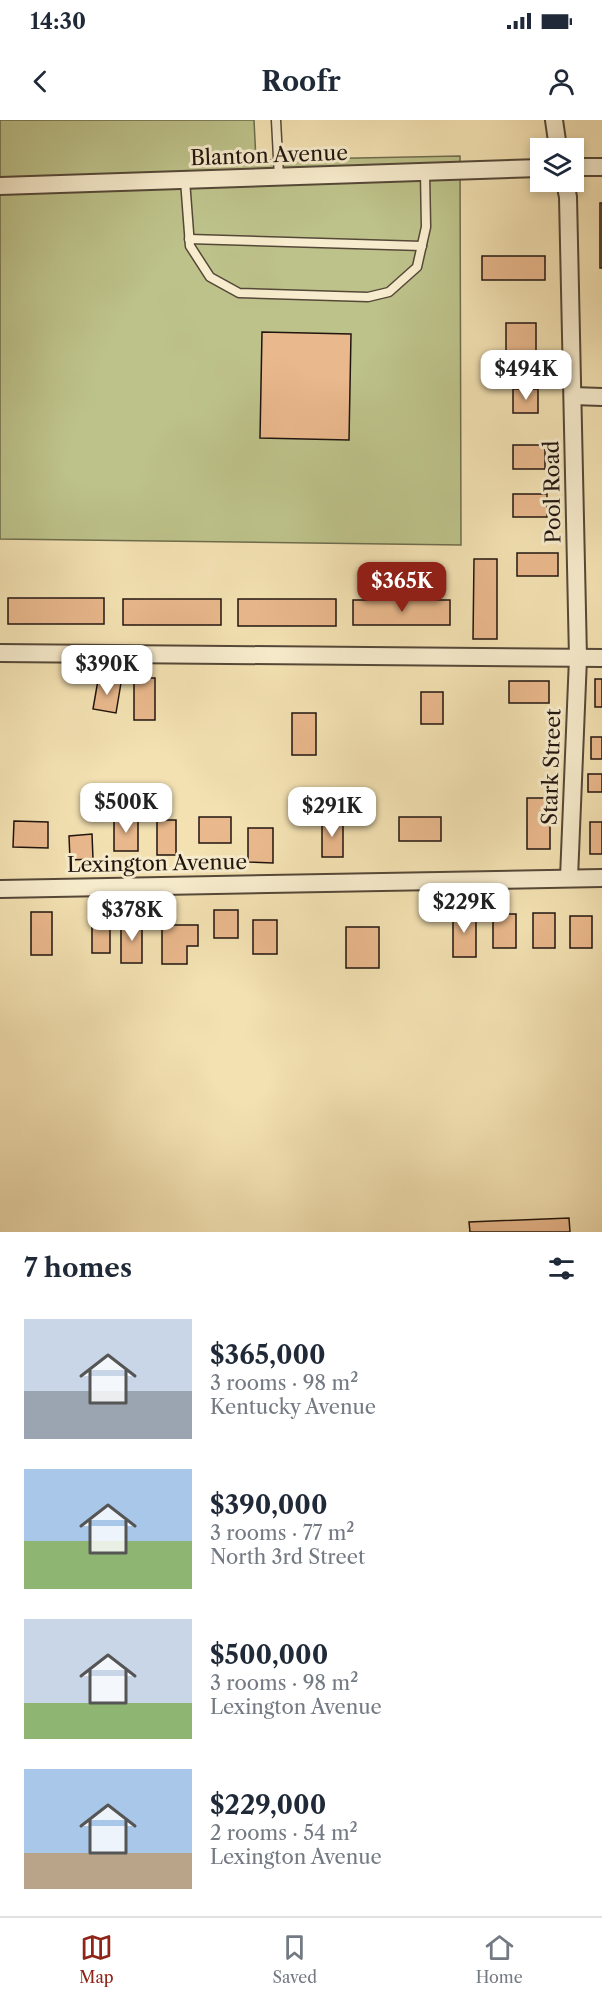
<!DOCTYPE html>
<meta charset="utf-8">
<style>
body{margin:0;font-family:"Libre Caslon Text",serif;background:#f6f6f7;color:#1f2937;height:100vh;display:flex;flex-direction:column;font-size:22px;white-space:nowrap}
*{box-sizing:border-box;margin:0}
p{font-size:20px;color:#747a83}
.icon{flex:none;width:33px;height:33px;fill:none;stroke:currentColor;stroke-width:2;stroke-linecap:round;stroke-linejoin:round}
.map{position:relative;height:1112px;overflow:hidden}
.panel{display:flex;flex-direction:column;background:#fff;flex:1}
.panel>*{flex:none}
.fabs{position:absolute;left:530px;top:18px;display:grid;gap:12px}
.fabs a{display:grid;place-items:center;width:54px;height:54px;border-radius:0px;background:#fff;box-shadow:0 3px 9px #0003;font-size:30px}
.price{position:absolute;translate:-50% -51px;padding:0 14px;border-radius:12px;background:#fff;color:#222;font-size:20px;line-height:39px;filter:drop-shadow(0 2px 3px #0008)}
.price::after{content:'';position:absolute;left:50%;top:36px;width:18px;height:14px;margin-left:-9px;background:inherit;clip-path:polygon(0 0,100% 0,50% 100%)}
.price.current{background:#8f2418;color:#fff}
ul{padding:0;list-style:none}
li{display:flex;align-items:center;gap:18px;height:150px;padding:0 24px}
li span{display:grid;place-items:center;flex:none;width:168px;height:120px;border-radius:0px;color:#555}
li>.icon{margin-inline-start:auto}
span .icon{width:72px;height:72px;fill:#fffc;stroke-width:1}
li b{font-size:26px}
h2{display:flex;justify-content:space-between;align-items:center;height:72px;padding:0 24px;font-size:26px}
.status{display:flex;justify-content:space-between;align-items:center;height:42px;padding:0 30px;background:#fff;direction:ltr}
.status svg{height:16px;fill:currentColor}
header{display:flex;justify-content:space-between;align-items:center;height:78px;padding:0 24px;background:#fff;font-size:27px;font-weight:800}
.menu{display:flex;justify-content:space-around;align-items:center;height:84px;border-top:2px solid #e0e1e3;background:#fff;font-size:16px;color:#747a83}
.menu a{display:grid;justify-items:center;gap:3px}
.menu .current{color:#8f2418}
.map>svg:first-child{display:block}
.green{fill:#bdc28a;stroke:#6e6c4c;stroke-width:1.5}
.building{fill:#e9b88c;stroke:#20150f;stroke-width:1.5}
.lines{fill:none;stroke-linecap:round;stroke-linejoin:round}
.lane-casing{stroke:#554838;stroke-width:11}
.street-casing{stroke:#554838;stroke-width:20}
.lane{stroke:#f7eccd;stroke-width:8}
.street{stroke:#f7eccd;stroke-width:16}
.labels{text-anchor:middle;dominant-baseline:central;stroke-width:6;stroke-linejoin:round;paint-order:stroke}
.street-label{font-size:21px;fill:#20150f;stroke:#f7eccd}
</style>
<div class="status"><b>14:30</b><svg viewBox="0 0 49 12"><path d="M0 12V9h3v3zM5 12V6h3v6zM10 12V3h3v9zM15 12V0h3v12zM26 1h20v11H26zM47 4h2v5h-2z"/></svg></div>
<header><svg class="icon" aria-label="back" viewBox="0 0 24 24"><path d="M15 5l-7 7 7 7"/></svg>Roofr<svg class="icon" aria-label="person" viewBox="0 0 24 24"><circle cx="12" cy="8" r="4"/><path d="M4 21q1-7 8-7t8 7"/></svg></header>
<div class="map">
<svg width="602" height="1112" viewBox="0 0 602 1112">
<rect width="100%" height="100%" fill="#f3e1b2"/>
<filter id="stains"><feTurbulence type="fractalNoise" baseFrequency=".00333" numOctaves="4"/><feColorMatrix values="0 0 0 0 .2 0 0 0 0 .09 0 0 0 0 .02 0 0 0 .5 -.17"/></filter>
<radialGradient id="worn" r=".72"><stop offset=".6" stop-color="#630" stop-opacity="0"/><stop offset="1" stop-color="#630" stop-opacity=".3"/></radialGradient>
<!-- green -->
<path class="green" d="M0 0H254L256 40 460 36 461 425 0 419Z"/>
<!-- building -->
<g class="building">
<rect x="600" y="83" width="2" height="65"/>
<rect x="482" y="136" width="63" height="24"/>
<rect x="506" y="203" width="30" height="44"/>
<path d="M262 212 351 214 349 320 260 318Z"/>
<rect x="513" y="269" width="25" height="24"/>
<rect x="513" y="325" width="32" height="24"/>
<rect x="513" y="374" width="34" height="23"/>
<rect x="517" y="433" width="41" height="23"/>
<path d="M474 439H497V519H473Z"/>
<rect x="8" y="478" width="96" height="26"/>
<rect x="123" y="479" width="98" height="26"/>
<rect x="238" y="479" width="98" height="27"/>
<rect x="353" y="480" width="97" height="25"/>
<rect x="134" y="558" width="21" height="42"/>
<rect x="595" y="559" width="7" height="28"/>
<path d="M98 560 121 563 116 593 93 589Z"/>
<rect x="509" y="561" width="40" height="22"/>
<rect x="421" y="572" width="22" height="32"/>
<rect x="292" y="593" width="24" height="42"/>
<rect x="591" y="617" width="11" height="22"/>
<rect x="588" y="654" width="14" height="18"/>
<rect x="527" y="678" width="23" height="51"/>
<rect x="199" y="697" width="32" height="26"/>
<rect x="399" y="697" width="42" height="24"/>
<rect x="114" y="698" width="24" height="33"/>
<rect x="322" y="699" width="21" height="38"/>
<rect x="157" y="700" width="19" height="35"/>
<path d="M14 701 48 702V728L13 727Z"/>
<rect x="590" y="702" width="12" height="32"/>
<path d="M248 708H273V743L248 742Z"/>
<path d="M92 714 93 739 70 740 69 716Z"/>
<rect x="214" y="790" width="24" height="28"/>
<rect x="92" y="791" width="18" height="42"/>
<rect x="453" y="791" width="23" height="46"/>
<rect x="31" y="792" width="21" height="43"/>
<rect x="533" y="793" width="22" height="35"/>
<rect x="493" y="794" width="23" height="34"/>
<rect x="570" y="796" width="22" height="32"/>
<rect x="253" y="800" width="24" height="34"/>
<rect x="121" y="801" width="21" height="42"/>
<path d="M162 805H198V826H187V844H162Z"/>
<rect x="346" y="807" width="33" height="41"/>
<path d="M569 1098 570 1112H470L469 1102Z"/>
</g>
<g class="lines">
<!-- lane casing -->
<g class="lane-casing">
<g id="lane">
<path d="M276 0 279 57"/>
<path d="M185 60 190 126 210 157 239 173 368 177 389 172 417 147 426 107 425 52"/>
<path d="M189 119 422 126"/>
</g>
</g>
<!-- street casing -->
<g class="street-casing">
<g id="street">
<path d="M554 0 558 28"/>
<path d="M573 47H602"/>
<path d="M565 62 568 77 578 538 569 758"/>
<path d="M0 66 540 48"/>
<path d="M573 276 602 277"/>
<path d="M0 533 602 538"/>
<path d="M0 769 602 758"/>
</g>
</g>
<!-- lane -->
<use href="#lane" class="lane"/>
<!-- street -->
<use href="#street" class="street"/>
</g>
<g class="labels">
<!-- street labels -->
<g class="street-label">
<text transform="translate(269 35) rotate(-2)">Blanton Avenue</text>
<text transform="translate(552 372) rotate(-91)">Pool Road</text>
<text transform="translate(551 647) rotate(-88)">Stark Street</text>
<text transform="translate(157 743) rotate(-1)">Lexington Avenue</text>
</g>
</g>
<rect width="100%" height="100%" filter="url(#stains)"/>
<rect width="100%" height="100%" fill="url(#worn)"/>
</svg>
<div class="fabs">
<a><svg class="icon" aria-label="layers" viewBox="0 0 24 24"><path d="M12 4l9 5-9 5-9-5zM3 14l9 5 9-5"/></svg></a>
</div>
<b class="price" style="left:526px;top:281px">$494K</b>
<b class="price current" style="left:402px;top:493px">$365K</b>
<b class="price" style="left:107px;top:576px">$390K</b>
<b class="price" style="left:126px;top:714px">$500K</b>
<b class="price" style="left:332px;top:718px">$291K</b>
<b class="price" style="left:464px;top:814px">$229K</b>
<b class="price" style="left:132px;top:822px">$378K</b>
</div>
<section class="panel">
<h2>7 homes<svg class="icon" aria-label="filters" viewBox="0 0 24 24"><path d="M4 7h16M4 17h16"/><circle cx="9" cy="7" r="2"/><circle cx="15" cy="17" r="2"/></svg></h2>
<ul>
<li><span style="background:linear-gradient(#c9d6e8 60%,#9aa5b1 0)"><svg class="icon" aria-label="home" viewBox="0 0 24 24"><path d="M3 11l9-7 9 7M6 9v11h12V9"/></svg></span><div><b>$365,000</b><p>3 rooms · 98 m²</p><p>Kentucky Avenue</p></div></li>
<li><span style="background:linear-gradient(#a9c7e8 60%,#8fb573 0)"><svg class="icon" aria-label="home" viewBox="0 0 24 24"><path d="M3 11l9-7 9 7M6 9v11h12V9"/></svg></span><div><b>$390,000</b><p>3 rooms · 77 m²</p><p>North 3rd Street</p></div></li>
<li><span style="background:linear-gradient(#c9d6e8 70%,#8fb573 0)"><svg class="icon" aria-label="home" viewBox="0 0 24 24"><path d="M3 11l9-7 9 7M6 9v11h12V9"/></svg></span><div><b>$500,000</b><p>3 rooms · 98 m²</p><p>Lexington Avenue</p></div></li>
<li><span style="background:linear-gradient(#a9c7e8 70%,#b9a48a 0)"><svg class="icon" aria-label="home" viewBox="0 0 24 24"><path d="M3 11l9-7 9 7M6 9v11h12V9"/></svg></span><div><b>$229,000</b><p>2 rooms · 54 m²</p><p>Lexington Avenue</p></div></li>
</ul>
</section>
<nav class="menu">
<a class="current"><svg class="icon" aria-label="map" viewBox="0 0 24 24"><path d="M3 6l6-2 6 2 6-2v14l-6 2-6-2-6 2zM9 4v14M15 6v14"/></svg>Map</a>
<a><svg class="icon" aria-label="saved" viewBox="0 0 24 24"><path d="M7 4h10v16l-5-4-5 4z"/></svg>Saved</a>
<a><svg class="icon" aria-label="home" viewBox="0 0 24 24"><path d="M3 11l9-7 9 7M6 9v11h12V9"/></svg>Home</a>
</nav>
